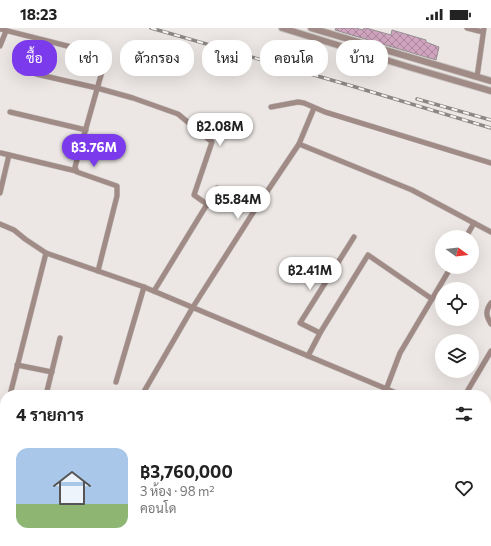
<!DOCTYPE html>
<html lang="th">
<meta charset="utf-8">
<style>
body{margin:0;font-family:Commissioner,Sarabun,sans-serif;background:#f6f6f6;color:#222;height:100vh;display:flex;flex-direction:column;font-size:15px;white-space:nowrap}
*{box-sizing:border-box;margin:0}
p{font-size:13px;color:#767676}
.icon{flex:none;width:22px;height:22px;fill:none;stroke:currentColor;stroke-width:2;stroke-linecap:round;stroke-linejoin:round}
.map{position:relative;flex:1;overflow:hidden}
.drawer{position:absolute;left:0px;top:362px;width:491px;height:156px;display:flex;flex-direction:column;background:#fff;border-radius:16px 16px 0 0;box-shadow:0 4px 16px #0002}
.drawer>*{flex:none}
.guide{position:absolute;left:12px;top:12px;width:467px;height:36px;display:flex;gap:8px}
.needle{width:26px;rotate:105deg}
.tools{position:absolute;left:435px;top:202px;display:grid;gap:8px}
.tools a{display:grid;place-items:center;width:44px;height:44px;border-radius:50%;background:#fff;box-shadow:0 4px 16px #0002;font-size:20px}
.price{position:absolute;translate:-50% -34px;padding:0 9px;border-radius:14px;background:#fff;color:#222;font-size:13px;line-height:26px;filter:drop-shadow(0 1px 2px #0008)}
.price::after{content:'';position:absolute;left:50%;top:24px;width:12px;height:9px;margin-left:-6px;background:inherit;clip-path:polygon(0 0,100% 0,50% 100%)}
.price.on{background:#7c3aed;color:#fff}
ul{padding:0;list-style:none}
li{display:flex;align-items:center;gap:12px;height:100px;padding:0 16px}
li+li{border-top:1px solid #e0e0e0}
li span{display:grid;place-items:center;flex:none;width:112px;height:80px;border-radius:12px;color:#555}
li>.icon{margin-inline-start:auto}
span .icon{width:48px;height:48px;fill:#fffc;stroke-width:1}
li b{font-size:17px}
h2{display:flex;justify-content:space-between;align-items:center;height:48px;padding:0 16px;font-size:17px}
.tag{padding:0 14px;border-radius:16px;background:#fff;box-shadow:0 4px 16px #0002;font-size:14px;line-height:36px}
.tag.on{background:#7c3aed;color:#fff}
.status{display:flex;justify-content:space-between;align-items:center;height:28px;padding:0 20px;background:#fff;direction:ltr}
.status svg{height:11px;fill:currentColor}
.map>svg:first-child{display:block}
.building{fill:url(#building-cross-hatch);stroke:#948f92}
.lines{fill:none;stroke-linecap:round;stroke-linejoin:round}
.minor-casing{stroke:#c9c5c2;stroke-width:6}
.tertiary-casing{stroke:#c9c5c2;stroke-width:8}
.minor{stroke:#a18b86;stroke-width:5}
.tertiary{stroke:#a18b86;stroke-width:6}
.rail-casing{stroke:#8a8785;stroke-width:3.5}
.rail{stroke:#f9f5f1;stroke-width:2;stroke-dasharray:6;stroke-linecap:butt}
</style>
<div class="status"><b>18:23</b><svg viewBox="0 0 49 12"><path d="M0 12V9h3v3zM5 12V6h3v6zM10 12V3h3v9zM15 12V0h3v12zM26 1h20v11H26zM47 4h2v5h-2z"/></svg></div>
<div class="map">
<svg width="491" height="518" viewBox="0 0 491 518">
<defs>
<pattern id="building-cross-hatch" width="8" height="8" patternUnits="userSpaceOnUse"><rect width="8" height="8" fill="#d0a4be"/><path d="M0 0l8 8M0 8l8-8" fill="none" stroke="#aa879c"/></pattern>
</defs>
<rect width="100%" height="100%" fill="#ece7e4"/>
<!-- building -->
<path class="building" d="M336 0H355L363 2 364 0H366L391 7 392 2 426 12V14L439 19 436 32 335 2Z"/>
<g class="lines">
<!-- minor casing -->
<g class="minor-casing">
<g id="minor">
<path d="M467 0 483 4"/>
<path d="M0 1 103 27 105 33 75 139 77 144 117 158V168L98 243"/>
<path d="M0 18 6 3"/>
<path d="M36 46 97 60 133 70 178 86 212 114 194 167 208 177"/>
<path d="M477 49 484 0"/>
<path d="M271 79 298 74 304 75 325 84 491 135"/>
<path d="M10 84 86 102"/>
<path d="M299 116 412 162 491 204"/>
<path d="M1 125 76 143"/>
<path d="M0 165 9 127"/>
<path d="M0 196 14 202 25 211 46 225 144 259 401 367"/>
<path d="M466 209 474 195"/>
<path d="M154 263 217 160 256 180"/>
<path d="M491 275C485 283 486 288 491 296"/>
<path d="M320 305 300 295 354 209"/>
<path d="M308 328 320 305 368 227 432 271"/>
<path d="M17 337 52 344"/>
<path d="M116 354 144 259"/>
<path d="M10 367 46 225"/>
<path d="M46 367 60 310"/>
<path d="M142 367 193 279 256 180 299 116 314 80"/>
<path d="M384 367 400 325 451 239"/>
<path d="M465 367 491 323"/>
<path d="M486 403 491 405"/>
<path d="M0 405 5 386"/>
<path d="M486 461 491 446"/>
<path d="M73 518 74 513"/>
<path d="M113 518 115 513"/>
<path d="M186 518 187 513"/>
<path d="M386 518 388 513"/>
<path d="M436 518 440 513"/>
</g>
</g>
<!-- tertiary casing -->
<g class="tertiary-casing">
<g id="tertiary">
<path d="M282 0 409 39 491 63"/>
<path d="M311 0 491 53"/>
</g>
</g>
<!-- minor -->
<use href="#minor" class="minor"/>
<!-- tertiary -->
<use href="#tertiary" class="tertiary"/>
<!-- rail casing -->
<g class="rail-casing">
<g id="rail">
<path d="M151 0 352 58 491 100"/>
<path d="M417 71 491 92"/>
</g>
</g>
<!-- rail -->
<use href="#rail" class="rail"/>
</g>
</svg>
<div class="tools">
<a><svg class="needle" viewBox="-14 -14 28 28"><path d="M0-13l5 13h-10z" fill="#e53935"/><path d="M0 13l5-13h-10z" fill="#767676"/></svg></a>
<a><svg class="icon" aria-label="locate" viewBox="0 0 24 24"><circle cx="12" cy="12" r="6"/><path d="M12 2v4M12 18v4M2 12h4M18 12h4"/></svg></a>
<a><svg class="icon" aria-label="layers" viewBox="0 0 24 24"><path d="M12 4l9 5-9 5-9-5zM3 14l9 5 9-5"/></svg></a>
</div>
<b class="price" style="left:220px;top:119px">฿2.08M</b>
<b class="price on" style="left:94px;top:140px">฿3.76M</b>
<b class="price" style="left:238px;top:192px">฿5.84M</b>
<b class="price" style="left:310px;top:263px">฿2.41M</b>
<div class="guide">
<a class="tag on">ซื้อ</a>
<a class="tag">เช่า</a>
<a class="tag">ตัวกรอง</a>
<a class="tag">ใหม่</a>
<a class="tag">คอนโด</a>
<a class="tag">บ้าน</a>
</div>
<section class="drawer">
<h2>4 รายการ<svg class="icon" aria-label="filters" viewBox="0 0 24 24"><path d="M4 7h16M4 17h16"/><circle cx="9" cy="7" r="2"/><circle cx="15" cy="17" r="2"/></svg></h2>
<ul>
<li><span style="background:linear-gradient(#a9c7e8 70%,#8fb573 0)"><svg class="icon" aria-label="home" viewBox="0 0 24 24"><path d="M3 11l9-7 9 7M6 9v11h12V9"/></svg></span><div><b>฿3,760,000</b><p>3 ห้อง · 98 m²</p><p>คอนโด</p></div><svg class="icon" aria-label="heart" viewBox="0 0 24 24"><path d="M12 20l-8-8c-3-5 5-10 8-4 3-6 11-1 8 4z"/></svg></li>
</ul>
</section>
</div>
